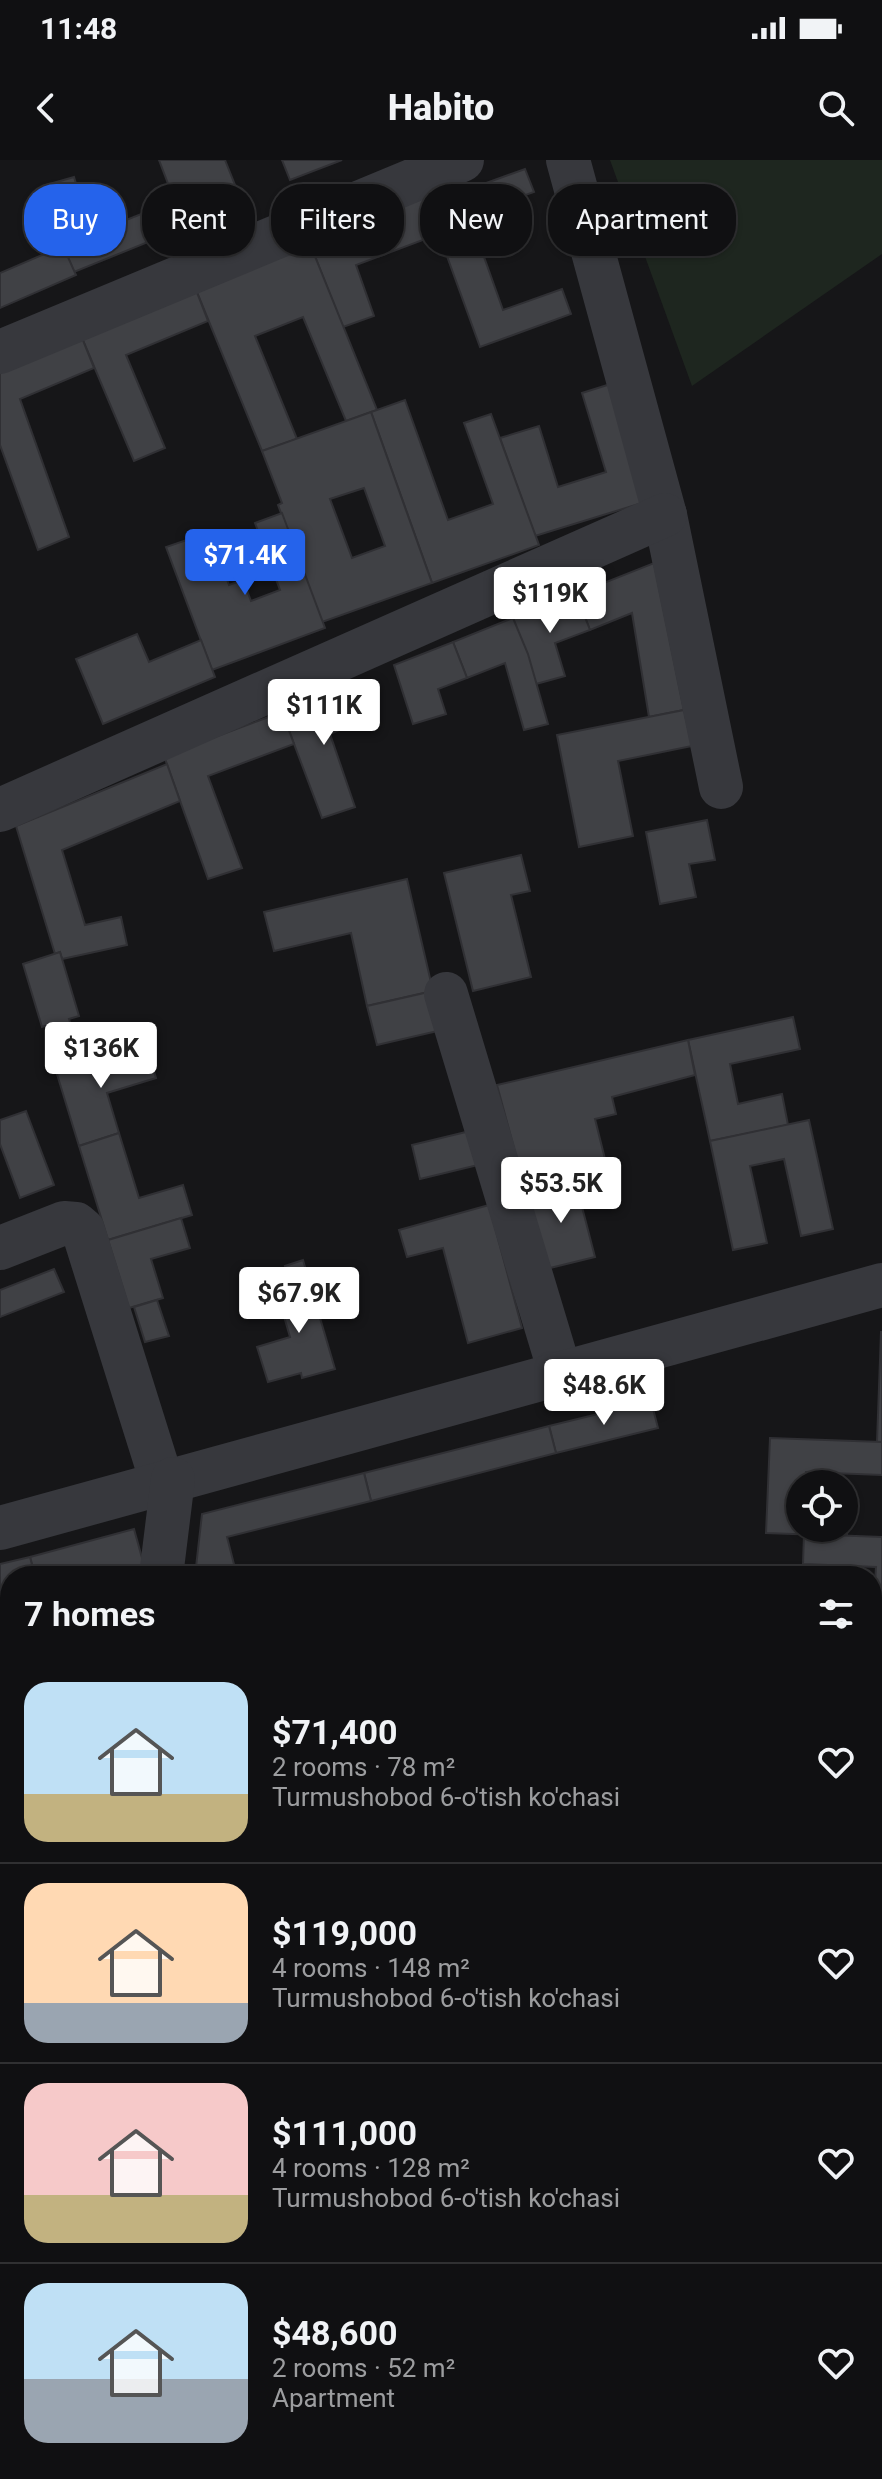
<!DOCTYPE html>
<meta charset="utf-8">
<style>
body{margin:0;font-family:Roboto,sans-serif;background:#1e1e20;color:#f1f3f6;height:100vh;display:flex;flex-direction:column;font-size:30px;white-space:nowrap}
*{box-sizing:border-box;margin:0}
p{font-size:26px;color:#9c9d9f}
.icon{flex:none;width:44px;height:44px;fill:none;stroke:currentColor;stroke-width:2;stroke-linecap:round;stroke-linejoin:round}
.map{position:relative;flex:1;overflow:hidden}
.side{position:absolute;left:0px;top:1406px;width:882px;height:914px;display:flex;flex-direction:column;background:#101012;border-radius:32px 32px 0 0;box-shadow:0 2px 6px #0004,0 0 0 2px #303032}
.side>*{flex:none}
.banner{position:absolute;left:24px;top:24px;width:834px;height:72px;display:flex;gap:16px}
.controls{position:absolute;left:786px;top:1310px;display:grid;gap:16px}
.controls a{display:grid;place-items:center;width:72px;height:72px;border-radius:50%;background:#101012;box-shadow:0 2px 6px #0004,0 0 0 2px #303032;font-size:40px}
.price{position:absolute;translate:-50% -68px;padding:0 18px;border-radius:8px;background:#fff;color:#222;font-size:26px;line-height:52px;filter:drop-shadow(0 2px 4px #0008)}
.price::after{content:'';position:absolute;left:50%;top:48px;width:24px;height:18px;margin-left:-12px;background:inherit;clip-path:polygon(0 0,100% 0,50% 100%)}
.price.current{background:#2563eb;color:#fff}
ul{padding:0;list-style:none}
li{display:flex;align-items:center;gap:24px;height:200px;padding:0 24px}
li+li{border-top:2px solid #303032}
li span{display:grid;place-items:center;flex:none;width:224px;height:160px;border-radius:24px;color:#555}
li>.icon{margin-inline-start:auto}
span .icon{width:96px;height:96px;fill:#fffc;stroke-width:1}
li b{font-size:34px}
h2{display:flex;justify-content:space-between;align-items:center;height:96px;padding:0 24px;font-size:34px}
.pill{padding:0 28px;border-radius:32px;background:#101012;box-shadow:0 2px 6px #0004,0 0 0 2px #303032;font-size:28px;line-height:72px}
.pill.current{background:#2563eb;color:#fff}
.status{display:flex;justify-content:space-between;align-items:center;height:56px;padding:0 40px;background:#101012;direction:ltr}
.status svg{height:22px;fill:currentColor}
header{display:flex;justify-content:space-between;align-items:center;height:104px;padding:0 24px;background:#101012;font-size:36px;font-weight:800}
.map>svg:first-child{display:block}
.green{fill:#1e261f}
.building{fill:#404145;stroke:#303034;stroke-width:2;fill-rule:evenodd}
.lines{fill:none;stroke-linecap:round;stroke-linejoin:round}
.minor{stroke:#37383d;stroke-width:44}
</style>
<div class="status"><b>11:48</b><svg viewBox="0 0 49 12"><path d="M0 12V9h3v3zM5 12V6h3v6zM10 12V3h3v9zM15 12V0h3v12zM26 1h20v11H26zM47 4h2v5h-2z"/></svg></div>
<header><svg class="icon" aria-label="back" viewBox="0 0 24 24"><path d="M15 5l-7 7 7 7"/></svg>Habito<svg class="icon" aria-label="search" viewBox="0 0 24 24"><circle cx="10" cy="10" r="6"/><path d="M15 15l6 6"/></svg></header>
<div class="map">
<svg width="882" height="2319" viewBox="0 0 882 2319">
<rect width="100%" height="100%" fill="#161618"/>
<!-- green -->
<path class="green" d="M610 0H882V94L692 226Z"/>
<!-- building -->
<g class="building">
<path d="M159 0H225L241 40 183 63Z"/>
<path d="M282 0H342L290 20Z"/>
<path d="M525 9 534 32 469 55 503 150 562 129 571 154 480 187 428 44Z"/>
<path d="M74 17 91 74 174 41 185 67 74 112 63 86 46 25Z"/>
<path d="M426 36 439 74 356 105 374 156 343 167 308 79Z"/>
<path d="M308 79 377 250 346 261 303 157 255 176 297 279 262 291 194 125Z"/>
<path d="M63 86 76 115 0 148V113Z"/>
<path d="M196 130 208 161 126 195 165 288 134 301 82 178Z"/>
<path d="M82 178 94 208 20 239 69 377 38 390 0 285V213Z"/>
<path d="M620 221 655 339 535 376 500 278 539 266 558 327 606 312 582 233Z"/>
<path d="M405 240 448 360 493 344 464 263 491 254 539 385 432 423 371 252Z"/>
<path d="M371 252 432 423 322 462 278 345 282 343 262 291ZM364 328 385 386 352 398 330 339Z"/>
<path d="M282 353 325 468 212 510 166 387 210 372 229 425 243 420 251 441 280 430 255 363Z"/>
<path d="M654 403 684 550 649 557 632 453 590 470 576 434Z"/>
<path d="M576 434 590 470 555 483 565 516 536 524 513 458Z"/>
<path d="M513 458 528 494 548 564 524 570 505 503 467 518 453 482Z"/>
<path d="M137 474 149 502 201 480 215 517 103 564 76 499Z"/>
<path d="M453 482 467 518 438 529 446 554 413 564 394 505Z"/>
<path d="M349 528 362 560 330 574 355 647 322 658 282 552Z"/>
<path d="M684 550 692 586 618 601 633 676 579 687 557 575Z"/>
<path d="M282 552 294 584 208 616 242 708 208 719 164 596Z"/>
<path d="M167 604 180 641 62 690 85 765 121 757 127 785 62 799 60 792 55 794 16 666Z"/>
<path d="M707 660 715 700 689 704 696 737 660 744 646 672Z"/>
<path d="M521 695 530 731 511 735 531 817 473 831 444 713Z"/>
<path d="M407 719 433 831 367 846 351 773 274 791 264 752Z"/>
<path d="M60 792 79 856 69 859 83 903 60 909 47 865 42 867 23 804Z"/>
<path d="M433 831 442 870 377 885 367 846Z"/>
<path d="M793 857 800 889 730 904 738 944 782 934 788 965 710 981 688 880Z"/>
<path d="M688 880 695 915 612 937 616 954 595 959 608 1011 526 1033 497 925Z"/>
<path d="M146 884 156 918 107 933 119 973 79 986 56 911Z"/>
<path d="M26 951 54 1025 20 1038 0 984V960Z"/>
<path d="M809 960 833 1069 801 1076 784 999 750 1006 767 1083 733 1090 710 981Z"/>
<path d="M470 971 478 1005 420 1019 412 985Z"/>
<path d="M119 973 139 1038 183 1025 192 1055 108 1080 79 986Z"/>
<path d="M575 1020 595 1097 546 1109 526 1033Z"/>
<path d="M489 1045 522 1168 468 1183 443 1088 407 1097 399 1070Z"/>
<path d="M181 1058 190 1088 151 1099 163 1138 129 1148 108 1080Z"/>
<path d="M303 1100 335 1209 302 1218 301 1213 268 1222 257 1187 290 1177 283 1153 297 1149 285 1106Z"/>
<path d="M54 1109 64 1132 0 1157V1130Z"/>
<path d="M157 1140 169 1176 145 1182 134 1147Z"/>
<path d="M881 1172H882V1282H877Z"/>
<path d="M651 1241 658 1268 556 1293 549 1266Z"/>
<path d="M549 1266 556 1293 371 1341 364 1313Z"/>
<path d="M770 1278 882 1282V1315L806 1312V1324H800V1368H844V1343H849L847 1376 766 1373Z"/>
<path d="M364 1313 371 1341 227 1377 237 1416H195L202 1354Z"/>
<path d="M134 1369 147 1416H35L30 1397Z"/>
<path d="M804 1374 882 1377V1473L872 1472 876 1407 803 1404Z"/>
<path d="M30 1397 35 1416H10V1431L0 1433V1404Z"/>
<path d="M872 1472 882 1473V1604L872 1603Z"/>
<path d="M872 1661H882V1759L872 1758Z"/>
<path d="M872 1849 877 1850 872 1921Z"/>
<path d="M0 1861 10 1862 8 1957 0 1956Z"/>
<path d="M0 2204H10V2247L0 2248Z"/>
<path d="M0 2294 10 2296V2310H23L22 2319H0Z"/>
<path d="M81 2310H144L143 2319H80Z"/>
<path d="M427 2310H559L558 2319H436L426 2318Z"/>
<path d="M559 2310H665L689 2312V2319H558Z"/>
<path d="M778 2310H833L832 2319H777Z"/>
</g>
<g class="lines">
<!-- minor -->
<g class="minor">
<path d="M568 0 665 355 721 627"/>
<path d="M0 192 462 0"/>
<path d="M0 650 665 355"/>
<path d="M446 834 560 1212"/>
<path d="M0 1088 64 1063 76 1064 83 1070 162 1322"/>
<path d="M0 1368 882 1125"/>
<path d="M161 1416 173 1319"/>
<path d="M0 1843H10"/>
<path d="M872 2123 882 2033"/>
<path d="M0 2267H10"/>
<path d="M38 2319 40 2310"/>
<path d="M403 2319 404 2310"/>
<path d="M850 2319 851 2310"/>
</g>
</g>
</svg>
<div class="controls">
<a><svg class="icon" aria-label="locate" viewBox="0 0 24 24"><circle cx="12" cy="12" r="6"/><path d="M12 2v4M12 18v4M2 12h4M18 12h4"/></svg></a>
</div>
<b class="price current" style="left:245px;top:437px">$71.4K</b>
<b class="price" style="left:550px;top:475px">$119K</b>
<b class="price" style="left:324px;top:587px">$111K</b>
<b class="price" style="left:101px;top:930px">$136K</b>
<b class="price" style="left:561px;top:1065px">$53.5K</b>
<b class="price" style="left:299px;top:1175px">$67.9K</b>
<b class="price" style="left:604px;top:1267px">$48.6K</b>
<div class="banner">
<a class="pill current">Buy</a>
<a class="pill">Rent</a>
<a class="pill">Filters</a>
<a class="pill">New</a>
<a class="pill">Apartment</a>
</div>
<section class="side">
<h2>7 homes<svg class="icon" aria-label="filters" viewBox="0 0 24 24"><path d="M4 7h16M4 17h16"/><circle cx="9" cy="7" r="2"/><circle cx="15" cy="17" r="2"/></svg></h2>
<ul>
<li><span style="background:linear-gradient(#bfe0f5 70%,#c2b280 0)"><svg class="icon" aria-label="home" viewBox="0 0 24 24"><path d="M3 11l9-7 9 7M6 9v11h12V9"/></svg></span><div><b>$71,400</b><p>2 rooms · 78 m²</p><p>Turmushobod 6-o'tish ko'chasi</p></div><svg class="icon" aria-label="heart" viewBox="0 0 24 24"><path d="M12 20l-8-8c-3-5 5-10 8-4 3-6 11-1 8 4z"/></svg></li>
<li><span style="background:linear-gradient(#ffd9b3 75%,#9aa5b1 0)"><svg class="icon" aria-label="home" viewBox="0 0 24 24"><path d="M3 11l9-7 9 7M6 9v11h12V9"/></svg></span><div><b>$119,000</b><p>4 rooms · 148 m²</p><p>Turmushobod 6-o'tish ko'chasi</p></div><svg class="icon" aria-label="heart" viewBox="0 0 24 24"><path d="M12 20l-8-8c-3-5 5-10 8-4 3-6 11-1 8 4z"/></svg></li>
<li><span style="background:linear-gradient(#f6c9c9 70%,#c2b280 0)"><svg class="icon" aria-label="home" viewBox="0 0 24 24"><path d="M3 11l9-7 9 7M6 9v11h12V9"/></svg></span><div><b>$111,000</b><p>4 rooms · 128 m²</p><p>Turmushobod 6-o'tish ko'chasi</p></div><svg class="icon" aria-label="heart" viewBox="0 0 24 24"><path d="M12 20l-8-8c-3-5 5-10 8-4 3-6 11-1 8 4z"/></svg></li>
<li><span style="background:linear-gradient(#bfe0f5 60%,#9aa5b1 0)"><svg class="icon" aria-label="home" viewBox="0 0 24 24"><path d="M3 11l9-7 9 7M6 9v11h12V9"/></svg></span><div><b>$48,600</b><p>2 rooms · 52 m²</p><p>Apartment</p></div><svg class="icon" aria-label="heart" viewBox="0 0 24 24"><path d="M12 20l-8-8c-3-5 5-10 8-4 3-6 11-1 8 4z"/></svg></li>
</ul>
</section>
</div>
